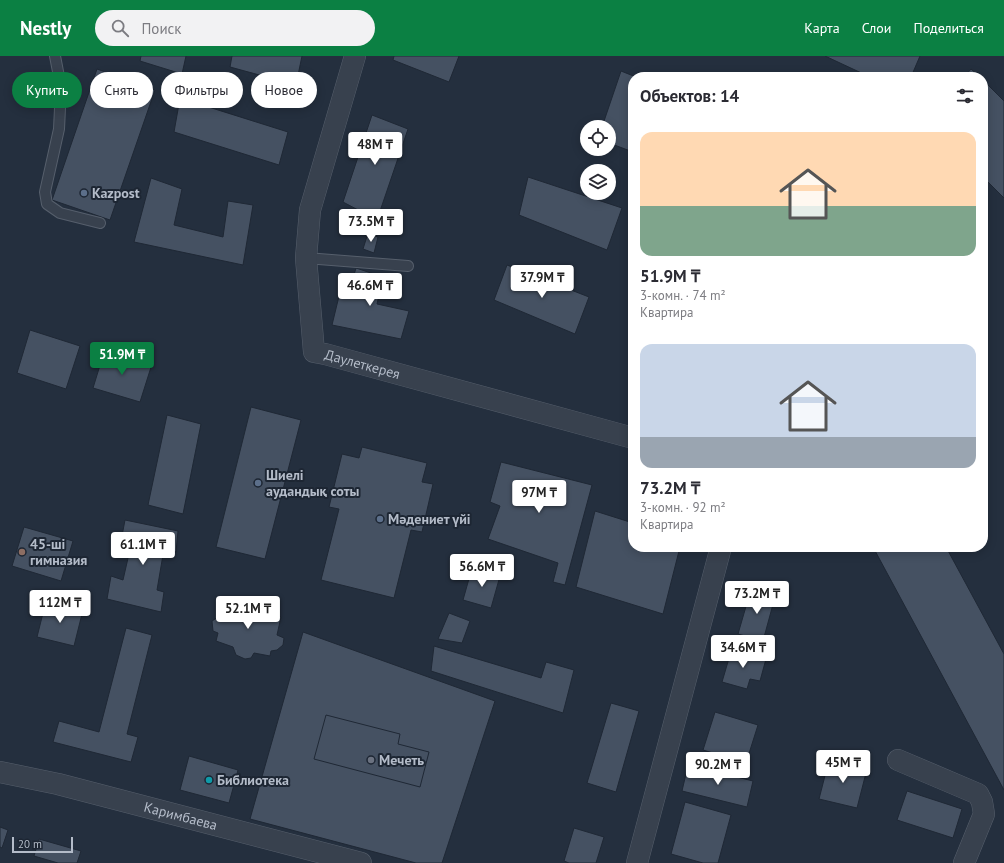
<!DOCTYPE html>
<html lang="ru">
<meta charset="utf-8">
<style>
body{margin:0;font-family:"PT Sans",sans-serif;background:#f2f2f3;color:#2b2b33;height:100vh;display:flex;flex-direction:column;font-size:15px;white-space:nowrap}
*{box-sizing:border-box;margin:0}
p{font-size:13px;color:#7c7c81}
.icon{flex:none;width:22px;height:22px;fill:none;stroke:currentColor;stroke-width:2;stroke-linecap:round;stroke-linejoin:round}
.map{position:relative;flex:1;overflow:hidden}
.drawer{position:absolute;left:628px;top:16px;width:360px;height:480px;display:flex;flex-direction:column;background:#fff;border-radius:16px;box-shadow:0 2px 10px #0003}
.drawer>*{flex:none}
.top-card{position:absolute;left:12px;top:16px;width:380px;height:36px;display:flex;gap:8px}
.buttons{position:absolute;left:580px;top:64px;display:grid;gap:8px}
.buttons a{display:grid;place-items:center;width:36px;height:36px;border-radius:50%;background:#fff;box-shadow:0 2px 10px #0003;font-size:20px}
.scale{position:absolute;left:12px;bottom:10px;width:61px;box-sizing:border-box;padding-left:4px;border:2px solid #b4bcc9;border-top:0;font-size:11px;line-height:14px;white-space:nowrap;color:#b4bcc9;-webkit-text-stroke:3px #1d2633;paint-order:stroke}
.price{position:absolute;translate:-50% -34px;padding:0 9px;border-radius:4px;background:#fff;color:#222;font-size:13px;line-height:26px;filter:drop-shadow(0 1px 2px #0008)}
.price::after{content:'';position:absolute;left:50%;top:24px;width:12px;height:9px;margin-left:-6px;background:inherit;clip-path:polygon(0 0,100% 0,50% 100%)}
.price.current{background:#0b8043;color:#fff}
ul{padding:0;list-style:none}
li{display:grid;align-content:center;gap:8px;height:212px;padding:0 12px}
li span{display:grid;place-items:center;height:124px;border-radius:12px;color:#555}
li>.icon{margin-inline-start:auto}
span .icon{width:72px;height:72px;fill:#fffc;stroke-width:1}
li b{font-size:17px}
h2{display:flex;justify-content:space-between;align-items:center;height:48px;padding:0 12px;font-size:17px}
.chip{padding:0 14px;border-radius:18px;background:#fff;box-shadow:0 2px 10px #0003;font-size:14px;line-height:36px}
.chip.current{background:#0b8043;color:#fff}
header{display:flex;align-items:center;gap:24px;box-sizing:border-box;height:56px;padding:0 20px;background:#0b8043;color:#fff}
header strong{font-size:19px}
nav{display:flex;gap:22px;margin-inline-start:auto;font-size:14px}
.search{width:280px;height:36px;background:#f2f2f3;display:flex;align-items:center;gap:10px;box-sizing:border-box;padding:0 14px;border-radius:22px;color:#7c7c81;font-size:15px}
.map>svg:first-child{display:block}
.building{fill:#455162;stroke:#1f2835}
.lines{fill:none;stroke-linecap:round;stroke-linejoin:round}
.service-casing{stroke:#565f6c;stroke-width:12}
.minor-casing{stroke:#565f6c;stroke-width:22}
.service{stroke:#38414e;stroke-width:10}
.minor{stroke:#38414e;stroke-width:21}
.service-dot{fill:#5c6f8a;stroke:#1d2633;stroke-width:1.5}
.education-dot{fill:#8d6e63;stroke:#1d2633;stroke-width:1.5}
.worship-dot{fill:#6b7280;stroke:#1d2633;stroke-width:1.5}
.culture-dot{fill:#0f9aa8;stroke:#1d2633;stroke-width:1.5}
.labels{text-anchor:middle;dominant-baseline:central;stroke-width:4;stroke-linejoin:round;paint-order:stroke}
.poi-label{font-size:14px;font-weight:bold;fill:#b4bcc9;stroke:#1d2633;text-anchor:start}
.street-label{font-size:14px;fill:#b4bcc9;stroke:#1d2633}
</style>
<header>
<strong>Nestly</strong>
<div class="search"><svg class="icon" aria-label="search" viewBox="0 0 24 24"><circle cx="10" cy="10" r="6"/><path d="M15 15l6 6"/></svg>Поиск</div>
<nav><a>Карта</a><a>Слои</a><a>Поделиться</a></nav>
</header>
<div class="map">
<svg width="1004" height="807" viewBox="0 0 1004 807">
<rect width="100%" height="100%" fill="#242f3e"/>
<!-- building -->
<g class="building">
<path d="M141 0H186L182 18 140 5Z"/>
<path d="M232 0H302L296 29 230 11Z"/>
<path d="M394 0H459L449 26 393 4Z"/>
<path d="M825 0H920L911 21H870Z"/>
<path d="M97 13 155 34 110 164 52 144Z"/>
<path d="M971 13 980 21H964Z"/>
<path d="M621 15 636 21H633V96L609 87V71H602Z"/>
<path d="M983 24 1004 45V142L983 121Z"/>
<path d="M180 42 288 76 279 109 174 76Z"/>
<path d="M372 59 408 73 377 164 343 146Z"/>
<path d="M528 121 622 152 607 194 519 159Z"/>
<path d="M151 122 182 133 174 169 223 181 228 145 253 149 243 209 134 186Z"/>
<path d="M368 177 378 181 374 197 363 193Z"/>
<path d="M507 209 589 241 575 278 494 244Z"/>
<path d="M356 212 395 225 391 242 379 239 377 248 409 255 401 283 332 269 340 236 357 238 360 232 351 229Z"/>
<path d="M30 274 80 290 66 333 17 317Z"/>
<path d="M105 293 152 308 140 346 93 332Z"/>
<path d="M251 351 301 364 265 503 216 491Z"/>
<path d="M167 359 201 368 183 458 148 449Z"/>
<path d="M362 391 427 407 422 426 433 428 422 476 411 474 394 542 321 524 339 453 329 451 342 398 359 402Z"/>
<path d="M501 406 592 429 565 529 553 526 558 507 488 483 500 450 490 446Z"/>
<path d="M595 455 633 467V491H680L663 558 576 531Z"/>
<path d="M125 464 178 475 176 496 164 493 157 534 164 536 161 556 107 543 111 520 123 524 131 489 121 485Z"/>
<path d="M24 471 73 485 61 525 12 510Z"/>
<path d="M873 491H946L1004 598V734Z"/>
<path d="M472 512 500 520 491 552 463 544Z"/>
<path d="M751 533 775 541 763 585 738 578Z"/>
<path d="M46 545 83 554 74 590 37 581Z"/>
<path d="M222 545 281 561 277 579 284 582 283 589 277 594 271 595 270 600 254 597 251 602 245 603 236 599 233 591 216 585 218 577 213 575 212 565 218 561Z"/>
<path d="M449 557 470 565 462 587 438 583Z"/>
<path d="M126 572 152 579 127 678 138 681 131 706 53 686 59 665 99 676Z"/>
<path d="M303 576 495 645 442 807H416L250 763Z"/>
<path d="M434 590 541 622 546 606 574 614 563 657 431 615Z"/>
<path d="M732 592 766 603 760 625 750 623 747 633 722 626Z"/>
<path d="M611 647 639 655 616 736 587 727Z"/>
<path d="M715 656 758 669 746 707 703 694Z"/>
<path d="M326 659 400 678 398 688 429 696 420 731 314 703Z"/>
<path d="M189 700 238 714 229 747 180 734Z"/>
<path d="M829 704 867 713 857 752 819 743Z"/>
<path d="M688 709 753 725 747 751 682 735Z"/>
<path d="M907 735 962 753 953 782 897 764Z"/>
<path d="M685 746 731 759 718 807H703L671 798Z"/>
<path d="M0 771 8 774 2 792 0 791Z"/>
<path d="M574 772 604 781 596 807H569L564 805Z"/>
<path d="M39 783 81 795 77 807H58L34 800Z"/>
</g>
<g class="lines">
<!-- service casing -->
<g class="service-casing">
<g id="service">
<path d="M55 0 61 31 59 73 45 136 47 148 60 157 100 167"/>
<path d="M306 202 408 210"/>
</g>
</g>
<!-- minor casing -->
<g class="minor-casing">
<g id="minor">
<path id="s1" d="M355 0 310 154 306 202 314 296 325 298 633 382"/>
<path d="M898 704 978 738 982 746 984 758 964 807"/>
<path id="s2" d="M0 716 58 728 361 807"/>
<path d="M637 807 721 491"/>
</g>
</g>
<!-- service -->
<use href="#service" class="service"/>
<!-- minor -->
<use href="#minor" class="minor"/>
</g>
<!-- markers -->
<g class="service-dot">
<circle cx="84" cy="137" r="4"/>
<circle cx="258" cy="427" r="4"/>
<circle cx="380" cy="463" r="4"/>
</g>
<circle class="education-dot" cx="22" cy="496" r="4"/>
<circle class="worship-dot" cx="371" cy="704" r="4"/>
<circle class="culture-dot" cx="209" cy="724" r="4"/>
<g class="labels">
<!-- poi labels -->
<g class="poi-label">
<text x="92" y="137">Kazpost</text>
<text x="266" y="419">Шиелі<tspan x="266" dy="16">аудандық соты</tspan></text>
<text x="388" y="463">Мәдениет үйі</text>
<text x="30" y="488">45-ші<tspan x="30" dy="16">гимназия</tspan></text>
<text x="379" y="704">Мечеть</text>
<text x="217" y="724">Библиотека</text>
</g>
<!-- street labels -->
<g class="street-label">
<text stroke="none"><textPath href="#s1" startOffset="353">Даулеткерея</textPath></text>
<text stroke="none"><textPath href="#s2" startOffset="186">Каримбаева</textPath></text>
</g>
</g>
</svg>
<div class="buttons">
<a><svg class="icon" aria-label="locate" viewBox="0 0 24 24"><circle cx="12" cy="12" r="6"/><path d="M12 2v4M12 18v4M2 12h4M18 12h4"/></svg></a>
<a><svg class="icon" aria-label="layers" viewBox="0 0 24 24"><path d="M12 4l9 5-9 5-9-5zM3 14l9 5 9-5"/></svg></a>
</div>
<div class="scale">20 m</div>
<b class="price" style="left:375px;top:110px">48M ₸</b>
<b class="price" style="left:371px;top:187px">73.5M ₸</b>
<b class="price" style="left:542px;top:243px">37.9M ₸</b>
<b class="price" style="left:370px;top:251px">46.6M ₸</b>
<b class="price current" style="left:122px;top:320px">51.9M ₸</b>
<b class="price" style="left:539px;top:458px">97M ₸</b>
<b class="price" style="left:143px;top:510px">61.1M ₸</b>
<b class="price" style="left:482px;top:532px">56.6M ₸</b>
<b class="price" style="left:757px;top:559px">73.2M ₸</b>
<b class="price" style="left:60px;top:568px">112M ₸</b>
<b class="price" style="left:248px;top:574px">52.1M ₸</b>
<b class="price" style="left:743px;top:613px">34.6M ₸</b>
<b class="price" style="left:843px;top:728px">45M ₸</b>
<b class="price" style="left:718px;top:730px">90.2M ₸</b>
<div class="top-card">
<a class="chip current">Купить</a>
<a class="chip">Снять</a>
<a class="chip">Фильтры</a>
<a class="chip">Новое</a>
</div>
<section class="drawer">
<h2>Объектов: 14<svg class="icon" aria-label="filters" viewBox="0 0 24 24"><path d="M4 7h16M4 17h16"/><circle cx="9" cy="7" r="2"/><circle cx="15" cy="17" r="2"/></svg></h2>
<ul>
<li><span style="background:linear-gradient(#ffd9b3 60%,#7fa58c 0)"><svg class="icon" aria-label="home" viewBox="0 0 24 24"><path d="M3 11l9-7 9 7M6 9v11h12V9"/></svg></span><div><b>51.9M ₸</b><p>3-комн. · 74 m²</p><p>Квартира</p></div></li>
<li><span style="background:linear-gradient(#c9d6e8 75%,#9aa5b1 0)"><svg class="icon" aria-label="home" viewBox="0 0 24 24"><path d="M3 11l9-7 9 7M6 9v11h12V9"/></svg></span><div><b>73.2M ₸</b><p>3-комн. · 92 m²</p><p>Квартира</p></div></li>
</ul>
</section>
</div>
